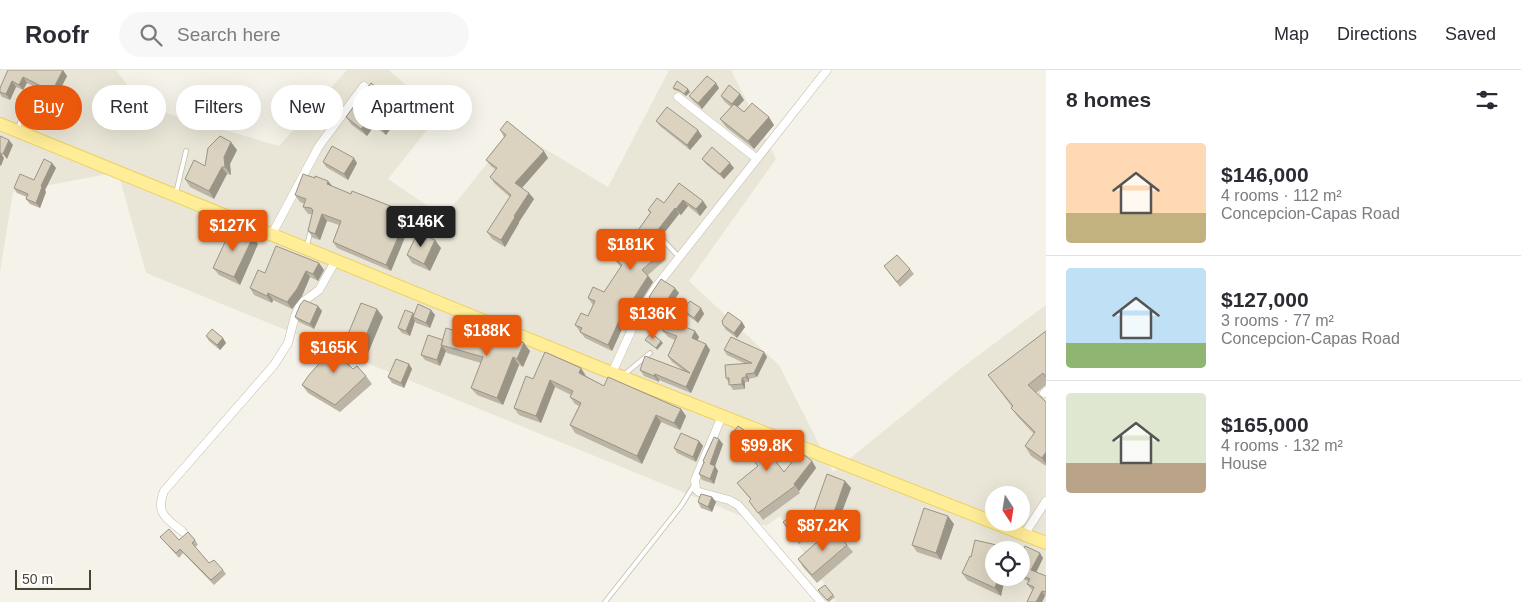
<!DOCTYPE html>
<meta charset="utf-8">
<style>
body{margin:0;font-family:Helvetica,sans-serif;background:#f7f7f7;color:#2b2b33;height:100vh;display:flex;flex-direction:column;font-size:19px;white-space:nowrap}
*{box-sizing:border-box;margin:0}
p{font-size:16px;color:#7c7c81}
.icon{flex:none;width:28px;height:28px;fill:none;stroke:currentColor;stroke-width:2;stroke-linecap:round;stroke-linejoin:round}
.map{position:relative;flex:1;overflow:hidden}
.drawer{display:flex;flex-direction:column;background:#fff;width:475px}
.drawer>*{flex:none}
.hud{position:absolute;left:15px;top:15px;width:475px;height:45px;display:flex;gap:10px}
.needle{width:32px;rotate:168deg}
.buttons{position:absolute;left:985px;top:416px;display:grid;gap:10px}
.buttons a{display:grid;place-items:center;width:45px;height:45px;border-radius:50%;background:#fff;box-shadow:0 5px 20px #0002;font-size:25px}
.scale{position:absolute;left:15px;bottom:12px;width:76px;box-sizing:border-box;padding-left:5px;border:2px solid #4a4437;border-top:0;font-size:14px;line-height:18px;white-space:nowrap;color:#4a4437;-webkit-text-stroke:4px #fff;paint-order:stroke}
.price{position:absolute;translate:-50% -42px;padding:0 11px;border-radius:5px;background:#ea580c;color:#fff;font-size:16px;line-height:32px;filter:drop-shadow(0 1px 2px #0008)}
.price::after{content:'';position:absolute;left:50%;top:30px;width:15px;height:11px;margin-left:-8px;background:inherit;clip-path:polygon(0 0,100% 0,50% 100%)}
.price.current{background:#222;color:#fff}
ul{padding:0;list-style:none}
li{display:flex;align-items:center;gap:15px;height:125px;padding:0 20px}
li+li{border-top:1px solid #e1e1e2}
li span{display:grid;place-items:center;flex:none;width:140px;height:100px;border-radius:5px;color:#555}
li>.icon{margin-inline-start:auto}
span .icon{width:60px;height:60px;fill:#fffc;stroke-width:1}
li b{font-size:21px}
h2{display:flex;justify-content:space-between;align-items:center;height:60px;padding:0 20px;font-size:21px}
.tag{padding:0 18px;border-radius:22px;background:#fff;box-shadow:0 5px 20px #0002;font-size:18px;line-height:45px}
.tag.current{background:#ea580c;color:#fff}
header{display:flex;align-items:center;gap:30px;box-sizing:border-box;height:70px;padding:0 25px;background:#fff;border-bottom:1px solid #e1e1e2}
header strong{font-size:24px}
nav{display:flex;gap:28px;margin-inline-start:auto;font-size:18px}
.search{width:350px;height:45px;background:#f7f7f7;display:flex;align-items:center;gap:12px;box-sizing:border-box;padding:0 18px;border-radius:28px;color:#7c7c81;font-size:19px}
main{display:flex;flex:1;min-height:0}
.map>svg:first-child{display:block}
.residential{fill:#eae6d7;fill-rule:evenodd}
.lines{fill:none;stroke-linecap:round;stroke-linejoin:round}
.service-casing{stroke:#c2bcab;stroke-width:5.5}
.minor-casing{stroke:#c2bcab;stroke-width:9}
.primary-casing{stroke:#ecd161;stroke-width:14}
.service{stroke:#fff;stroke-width:4}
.minor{stroke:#fff;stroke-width:8}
.primary{stroke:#ffed98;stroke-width:12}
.wall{fill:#bcb5a5}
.shaded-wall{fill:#999486}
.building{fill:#dbd3c0;stroke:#999486}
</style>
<header>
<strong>Roofr</strong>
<div class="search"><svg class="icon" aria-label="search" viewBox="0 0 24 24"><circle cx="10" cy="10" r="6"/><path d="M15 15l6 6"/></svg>Search here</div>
<nav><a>Map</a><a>Directions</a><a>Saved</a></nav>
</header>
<main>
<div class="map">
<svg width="1046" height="532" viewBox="0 0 1046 532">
<rect width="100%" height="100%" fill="#f5f3e9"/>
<!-- residential -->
<path class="residential" d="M0 0H116L143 36 279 76 347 0H389L439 45 388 109 444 147 514 60 608 117 669 0H731L776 89 689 211 779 295 833 402 964 296 1046 235V532H836L780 446 766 456 146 203 118 102 13 122 0 202ZM994 425H1021V452H994ZM994 480H1021V508H994Z"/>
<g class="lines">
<!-- service casing -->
<g class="service-casing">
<g id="service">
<path d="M18 58 32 20"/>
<path d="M176 123 186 81"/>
<path d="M664 171 679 187"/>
<path d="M307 175 311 160"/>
<path d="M644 235 674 251"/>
<path d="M625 304 650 283"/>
<path d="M605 532 681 436 694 415"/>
</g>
</g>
<!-- minor casing -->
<g class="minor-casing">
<g id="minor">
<path d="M678 27 756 88"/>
<path d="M272 164 319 76 364 16"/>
<path d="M612 303 637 248 655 218 827 0"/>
<path d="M1044 323 1046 321"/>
<path d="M722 346 695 410 696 419 699 422 729 430 738 435 821 532"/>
<path d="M183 462C167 449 155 444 164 421L274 295 288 273 295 246 299 237 304 231 319 220 336 190"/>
<path d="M1024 465 1046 431"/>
</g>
</g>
<!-- primary casing -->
<g class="primary-casing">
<path id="primary" d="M0 54 612 303 1046 473"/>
</g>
<!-- service -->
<use href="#service" class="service"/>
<!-- minor -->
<use href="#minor" class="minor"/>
<!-- primary -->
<use href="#primary" class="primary"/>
</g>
<!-- wall -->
<g class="wall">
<path d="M8 0 67 6 48 43 40 39 35 33 41 20 27 13 23 20 16 17 10 30 2 27 0 24V18Z"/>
<path d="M673 18 690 22 686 26 681 22 674 20Z"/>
<path d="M719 18 702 39 693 31 689 26Z"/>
<path d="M740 24 744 30 737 37 744 42 774 55 754 79 726 57 720 49 731 37 724 31 721 26Z"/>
<path d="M404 40 386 65 374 56 367 66 352 55 346 47Z"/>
<path d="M656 51 702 66 690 80 660 56Z"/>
<path d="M500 60 548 88 522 118 534 129 519 152V153L505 177 492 169 487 162 510 127 495 114 490 107 496 100 491 96 486 90 504 67Z"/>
<path d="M237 80 230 94 231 105 227 104 214 129 190 117 185 109 205 96Z"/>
<path d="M702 89 734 98 724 109 706 94Z"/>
<path d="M323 92 357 93 348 110 326 97Z"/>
<path d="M52 93 56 98 45 120 46 122 40 138 30 134 26 129 27 127 17 123 14 118 34 110Z"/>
<path d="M315 108 328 111 333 117 351 124 393 137 397 143 396 145 410 155 391 201 337 178 333 172 339 155 327 151 320 170 313 168 308 161 312 144H308L303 137 305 134 300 132 295 125Z"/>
<path d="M679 113 703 131 707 137 700 146 688 136 681 145 679 144 661 167V173L657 178 666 189 648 205 653 212 637 237 633 235 612 281 585 268 575 255 588 246 593 235 588 228 604 222 621 197 618 194 614 188 627 183 642 169 640 166 642 164 639 159 650 143 648 140 664 133Z"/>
<path d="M253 167 258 174 240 215 219 205 213 198Z"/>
<path d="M441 178 430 201 412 193 407 185Z"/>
<path d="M319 193 324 200 318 211 310 207 302 226 292 239 273 230 272 233 254 225 250 218 265 203Z"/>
<path d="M884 196 910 199 914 204 900 217Z"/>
<path d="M679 223 666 242 653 233 649 227Z"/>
<path d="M318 236 322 241 314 259 299 252 295 247Z"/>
<path d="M701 238 704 244 698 253 687 245 683 240Z"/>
<path d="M431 240 435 245 430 258 416 253 415 251 410 266 402 263 398 258 414 244Z"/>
<path d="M383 247 368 283 352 277 346 269Z"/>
<path d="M742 252 745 257 737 268 726 260 723 255Z"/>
<path d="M663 261H695L699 267 697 271 706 274 710 280 691 323 659 310V312L644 306 640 300H683L672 292 668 286 675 270 668 267Z"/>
<path d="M1046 261V315L1036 323 1046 332V396L1031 386 1025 376 1034 364 1018 347 1011 338 1012 337 988 305Z"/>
<path d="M206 266 226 273 220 280 209 271Z"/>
<path d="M443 270 490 271 530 281 523 297 519 295 503 335 477 325 471 318 481 293 447 283 446 281 440 296 425 290 421 285Z"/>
<path d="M349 275 354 282 349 295 353 299 366 306 372 314 340 342 308 323 302 315 329 282 325 276Z"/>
<path d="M724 280 767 287 757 307 749 309V312H745V319L733 320 726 308 746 294 727 285Z"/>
<path d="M409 294 412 299 404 318 392 313 388 307Z"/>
<path d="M586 306 604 316 681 339 686 346 680 360 661 352 642 394 575 363 570 355 579 336 575 334 570 327 571 325 555 317 541 353 519 345 514 338 533 309Z"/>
<path d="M730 367 784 402 812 391 816 398 799 421 800 423 763 450 749 431 751 430 737 413 758 396 749 384 735 374Z"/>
<path d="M699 371 703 376 696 392 677 383 674 378Z"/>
<path d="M723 374 715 396 718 401 714 414 702 410 699 404Z"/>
<path d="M845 411 851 418 837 455 819 449 814 441Z"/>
<path d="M712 427 716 432 712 442 701 438 698 432Z"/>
<path d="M799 440 815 462 799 474 783 452Z"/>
<path d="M954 454 941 490 917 482 912 475Z"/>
<path d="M160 467 179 470H195L198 475 195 477 209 493 223 500 226 504 214 515 183 483 179 488Z"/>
<path d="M847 475 853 482 817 513 803 497 798 489Z"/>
<path d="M1021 484 1043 488 1036 502 1046 506V526H1045L1042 532H1027L1033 520 1031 519 1027 514 1028 511 1020 508H1021Z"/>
<path d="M962 503 994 508H1005L1001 526 967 510Z"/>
<path d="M825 515 835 527 829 532H828L818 520Z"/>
</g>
<!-- shaded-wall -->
<g class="shaded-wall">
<path d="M63 0 67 6 48 43 44 37Z"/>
<path d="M23 7 27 13 23 20 19 15Z"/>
<path d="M12 11 16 17 10 30 6 24Z"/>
<path d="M716 13 719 18 702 39 698 33Z"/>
<path d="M688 19 690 22 686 26 684 24Z"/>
<path d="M740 24 744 30 735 40 732 34Z"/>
<path d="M398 32 404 40 386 65 380 57Z"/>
<path d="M769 47 774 55 754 79 748 71Z"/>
<path d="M369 49 374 56 367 66 361 59Z"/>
<path d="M698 60 702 66 690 80 687 75Z"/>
<path d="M9 70 13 75 7 89 3 84Z"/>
<path d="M231 72 237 80 230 94 231 105 225 97 224 87Z"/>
<path d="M544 81 548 88 520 120 515 113Z"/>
<path d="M1 83 4 88 1 96 0 95V86Z"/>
<path d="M354 88 357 93 348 110 344 104Z"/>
<path d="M52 93 56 98 45 120 46 122 40 138 36 133 41 116Z"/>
<path d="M730 93 734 98 724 109 720 104Z"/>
<path d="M222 97 227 104 214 129 209 121Z"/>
<path d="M328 111 333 117 327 114Z"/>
<path d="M529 123 534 129 519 152V153L505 177 501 170 514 146Z"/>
<path d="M683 130 688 136 681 145 676 139Z"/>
<path d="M703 131 707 137 700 146 696 139Z"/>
<path d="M393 137 397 143 395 149 391 142Z"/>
<path d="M675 138 679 144 661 167V173L657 179 652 173 657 161Z"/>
<path d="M322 144 327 151 320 170 315 164Z"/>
<path d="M406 149 410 155 391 201 386 195Z"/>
<path d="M253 167 258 174 240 215 234 207Z"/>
<path d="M435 170 441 178 430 201 424 194Z"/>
<path d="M319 193 324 200 318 211 313 204Z"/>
<path d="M306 201 310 207 302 226 292 239 287 232Z"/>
<path d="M648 206 653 212 637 237 632 231Z"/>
<path d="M675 218 679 223 666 242 663 236Z"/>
<path d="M268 223 273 230 272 233 267 226Z"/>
<path d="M629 229 633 235 612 281 608 275Z"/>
<path d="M318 236 322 241 314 259 310 254Z"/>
<path d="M701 238 704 244 698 253 694 248Z"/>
<path d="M377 239 383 247 368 283 362 275Z"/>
<path d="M431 240 435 245 430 258 426 253Z"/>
<path d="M413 243 417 248 413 247 415 251 410 266 406 261Z"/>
<path d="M742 252 745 257 737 268 734 263Z"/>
<path d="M695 261 699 267 696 274 692 268Z"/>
<path d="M223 268 226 273 220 280 217 275Z"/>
<path d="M661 271 663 273 657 280 656 278Z"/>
<path d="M524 273 530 281 523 297 517 289Z"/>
<path d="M706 274 710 280 691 323 686 317Z"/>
<path d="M349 275 354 282 348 298 343 290Z"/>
<path d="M442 276 446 281 440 296 437 290Z"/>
<path d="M764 282 767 287 757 307 754 303Z"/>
<path d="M513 287 519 295 503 335 497 328Z"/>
<path d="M409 294 412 299 404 318 401 313Z"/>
<path d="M581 298 586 306 584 310 579 303Z"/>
<path d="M655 304 659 310V312L654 306Z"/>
<path d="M746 304 749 309V312L746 307Z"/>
<path d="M742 308 745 312V319L742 314Z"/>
<path d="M550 310 555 317 541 353 536 346Z"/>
<path d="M681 339 686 346 680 360 674 353Z"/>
<path d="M656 345 661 352 642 394 637 386Z"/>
<path d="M719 369 723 374 715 396 718 401 714 414 710 409V394Z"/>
<path d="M699 371 703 376 696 392 693 387Z"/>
<path d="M1046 382V394L1042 388Z"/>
<path d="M812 391 816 398 799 421 794 414Z"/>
<path d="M845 411 851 418 837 455 832 448Z"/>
<path d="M712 427 716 432 712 442 708 437Z"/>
<path d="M948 446 954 454 941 490 936 483Z"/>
<path d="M1040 483 1043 488 1035 505 1031 500Z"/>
<path d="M998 508H1005L1001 526 995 518Z"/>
<path d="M1042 521 1045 526 1042 532H1036Z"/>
</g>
<!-- building -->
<g class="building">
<path d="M8 0H63L44 37 35 33 43 17 23 7 19 15 12 11 6 24 0 22V18Z"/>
<path d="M707 6 716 13 698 33 689 26Z"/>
<path d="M677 11 688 19 684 24 679 20 673 18Z"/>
<path d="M371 13 398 32 380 57 369 49 361 59 346 47Z"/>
<path d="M729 15 740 24 732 34 721 26Z"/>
<path d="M752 33 769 47 748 71 720 49 734 34 744 42Z"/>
<path d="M667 37 698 60 687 75 656 51Z"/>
<path d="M507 51 544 81 515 113 529 123 514 146 515 147 501 170 487 162 511 125 490 107 497 98 486 90 506 65 500 60Z"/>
<path d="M0 66 9 70 3 84 1 83 0 86Z"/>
<path d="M220 66 231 72 224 87 225 97H222L209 121 185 109 194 90 205 96 208 78Z"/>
<path d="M332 76 354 88 344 104 323 92Z"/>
<path d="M712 77 730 93 720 104 702 89Z"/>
<path d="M44 89 52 93 41 116 42 117 36 133 26 129 28 124 14 118 20 104 34 110Z"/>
<path d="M303 104 315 108V106L328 111 327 114 351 124 352 121 393 137 391 142 406 149 386 195 333 172 341 151 322 144 315 164 308 161 313 140 311 138 303 137 306 129 295 125Z"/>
<path d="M679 113 703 131 696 139 683 130 676 139 675 138 657 161 656 167 652 173 661 183 642 200 648 206 632 231 629 229 608 275 580 262 582 258 575 255 581 243 588 246 595 231 588 228 593 217 604 222 622 195 614 188 621 178 627 183 643 169 640 166 643 162 639 159 651 142 648 140 657 128 664 133Z"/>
<path d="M232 157 253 167 234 207 213 198Z"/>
<path d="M418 162 435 170 424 194 407 185Z"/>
<path d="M276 176 319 193 313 204 306 201 297 219 287 232 268 223 267 226 250 218 258 200 265 203Z"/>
<path d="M897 185 910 199 897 212 884 196Z"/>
<path d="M661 209 675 218 663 236 649 227Z"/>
<path d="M304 230 318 236 310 254 295 247 300 235Z"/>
<path d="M690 231 701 238 694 248 683 240Z"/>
<path d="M361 233 377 239 362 275 346 269Z"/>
<path d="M418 234 431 240 426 253 413 247Z"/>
<path d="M405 240 413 243 406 261 398 258Z"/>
<path d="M728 242 742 252 734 263 723 255 722 251Z"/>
<path d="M668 250 695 261 692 268 706 274 686 317 655 304 654 306 640 300 645 286 690 303 668 286 677 266 663 261Z"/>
<path d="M446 258 490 271 495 261 524 273 517 289 513 287 497 328 471 318 483 287 441 275Z"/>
<path d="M212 259 223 268 217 275 206 266Z"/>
<path d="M1046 261V307L1043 303 1028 315 1046 332V382L1042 388 1025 376 1035 362 1011 338 1013 336 988 305Z"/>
<path d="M651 263 661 271 656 278 645 270Z"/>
<path d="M428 265 443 270 441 275H442L437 290 421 285Z"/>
<path d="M328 267 349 275 343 290 353 299 357 296 366 306 335 335 302 315 309 305 332 279 325 276Z"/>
<path d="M731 267 764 282 754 303 746 304V307L742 308V314L729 315V308H726L725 295 752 293 724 280Z"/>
<path d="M545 282 581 298 579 303 604 316 608 307 681 339 674 353 656 345 637 386 570 355 581 333 570 327 573 321 550 310 536 346 514 338 526 306 533 309Z"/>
<path d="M396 289 409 294 401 313 388 307Z"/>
<path d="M738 356 759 370 784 402 800 382 812 391 794 414 795 416 758 443 749 431 751 429 737 413 758 396 744 378 730 367Z"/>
<path d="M681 363 699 371 693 387 674 378Z"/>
<path d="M714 367 719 369 710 394 715 396 710 409 699 404 704 392 705 393 703 391Z"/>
<path d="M827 404 845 411 832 448 814 441Z"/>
<path d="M701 424 712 427 708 437 698 432Z"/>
<path d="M924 438 948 446 936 483 912 475Z"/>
<path d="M799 440 812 456 795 469 783 452Z"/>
<path d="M833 458 847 475 812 505 798 489Z"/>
<path d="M169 459 179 470 188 462 195 470 192 473 209 493 214 490 223 500 211 510 180 479 176 483 160 467Z"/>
<path d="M975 470 1005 477V480H994V508H998L995 518 962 503 970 486 971 487Z"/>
<path d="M1025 476 1040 483 1031 500 1046 506V522L1042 521 1036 532H1027L1034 517 1027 514 1030 509 1021 505V484Z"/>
<path d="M825 515 833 525 827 530 818 520Z"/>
</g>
</svg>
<div class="buttons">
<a><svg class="needle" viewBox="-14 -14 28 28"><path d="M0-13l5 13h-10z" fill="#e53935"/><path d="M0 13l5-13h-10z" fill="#7c7c81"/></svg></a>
<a><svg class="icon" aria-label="locate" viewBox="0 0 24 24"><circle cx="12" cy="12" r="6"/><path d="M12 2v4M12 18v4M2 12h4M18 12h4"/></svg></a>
</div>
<div class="scale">50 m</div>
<b class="price current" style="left:421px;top:178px">$146K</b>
<b class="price" style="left:233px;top:182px">$127K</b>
<b class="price" style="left:631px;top:201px">$181K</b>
<b class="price" style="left:653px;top:270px">$136K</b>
<b class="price" style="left:487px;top:287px">$188K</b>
<b class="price" style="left:334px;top:304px">$165K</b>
<b class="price" style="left:767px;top:402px">$99.8K</b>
<b class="price" style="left:823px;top:482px">$87.2K</b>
<div class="hud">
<a class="tag current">Buy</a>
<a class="tag">Rent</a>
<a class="tag">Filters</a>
<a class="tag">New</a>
<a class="tag">Apartment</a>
</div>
</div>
<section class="drawer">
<h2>8 homes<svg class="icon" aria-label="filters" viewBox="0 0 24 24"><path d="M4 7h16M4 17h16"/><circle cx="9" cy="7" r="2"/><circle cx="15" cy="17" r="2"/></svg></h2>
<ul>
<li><span style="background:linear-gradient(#ffd9b3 70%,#c2b280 0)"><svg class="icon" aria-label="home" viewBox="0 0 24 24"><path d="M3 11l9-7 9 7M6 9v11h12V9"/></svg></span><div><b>$146,000</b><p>4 rooms · 112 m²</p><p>Concepcion-Capas Road</p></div></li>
<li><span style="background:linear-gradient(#bfe0f5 75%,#8fb573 0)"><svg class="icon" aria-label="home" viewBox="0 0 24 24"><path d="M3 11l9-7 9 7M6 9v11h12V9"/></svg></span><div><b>$127,000</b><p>3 rooms · 77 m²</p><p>Concepcion-Capas Road</p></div></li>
<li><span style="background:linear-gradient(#dfe7d0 70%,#b9a48a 0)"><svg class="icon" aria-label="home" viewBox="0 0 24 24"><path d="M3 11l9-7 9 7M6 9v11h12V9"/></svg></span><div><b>$165,000</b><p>4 rooms · 132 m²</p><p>House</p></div></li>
</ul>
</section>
</main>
